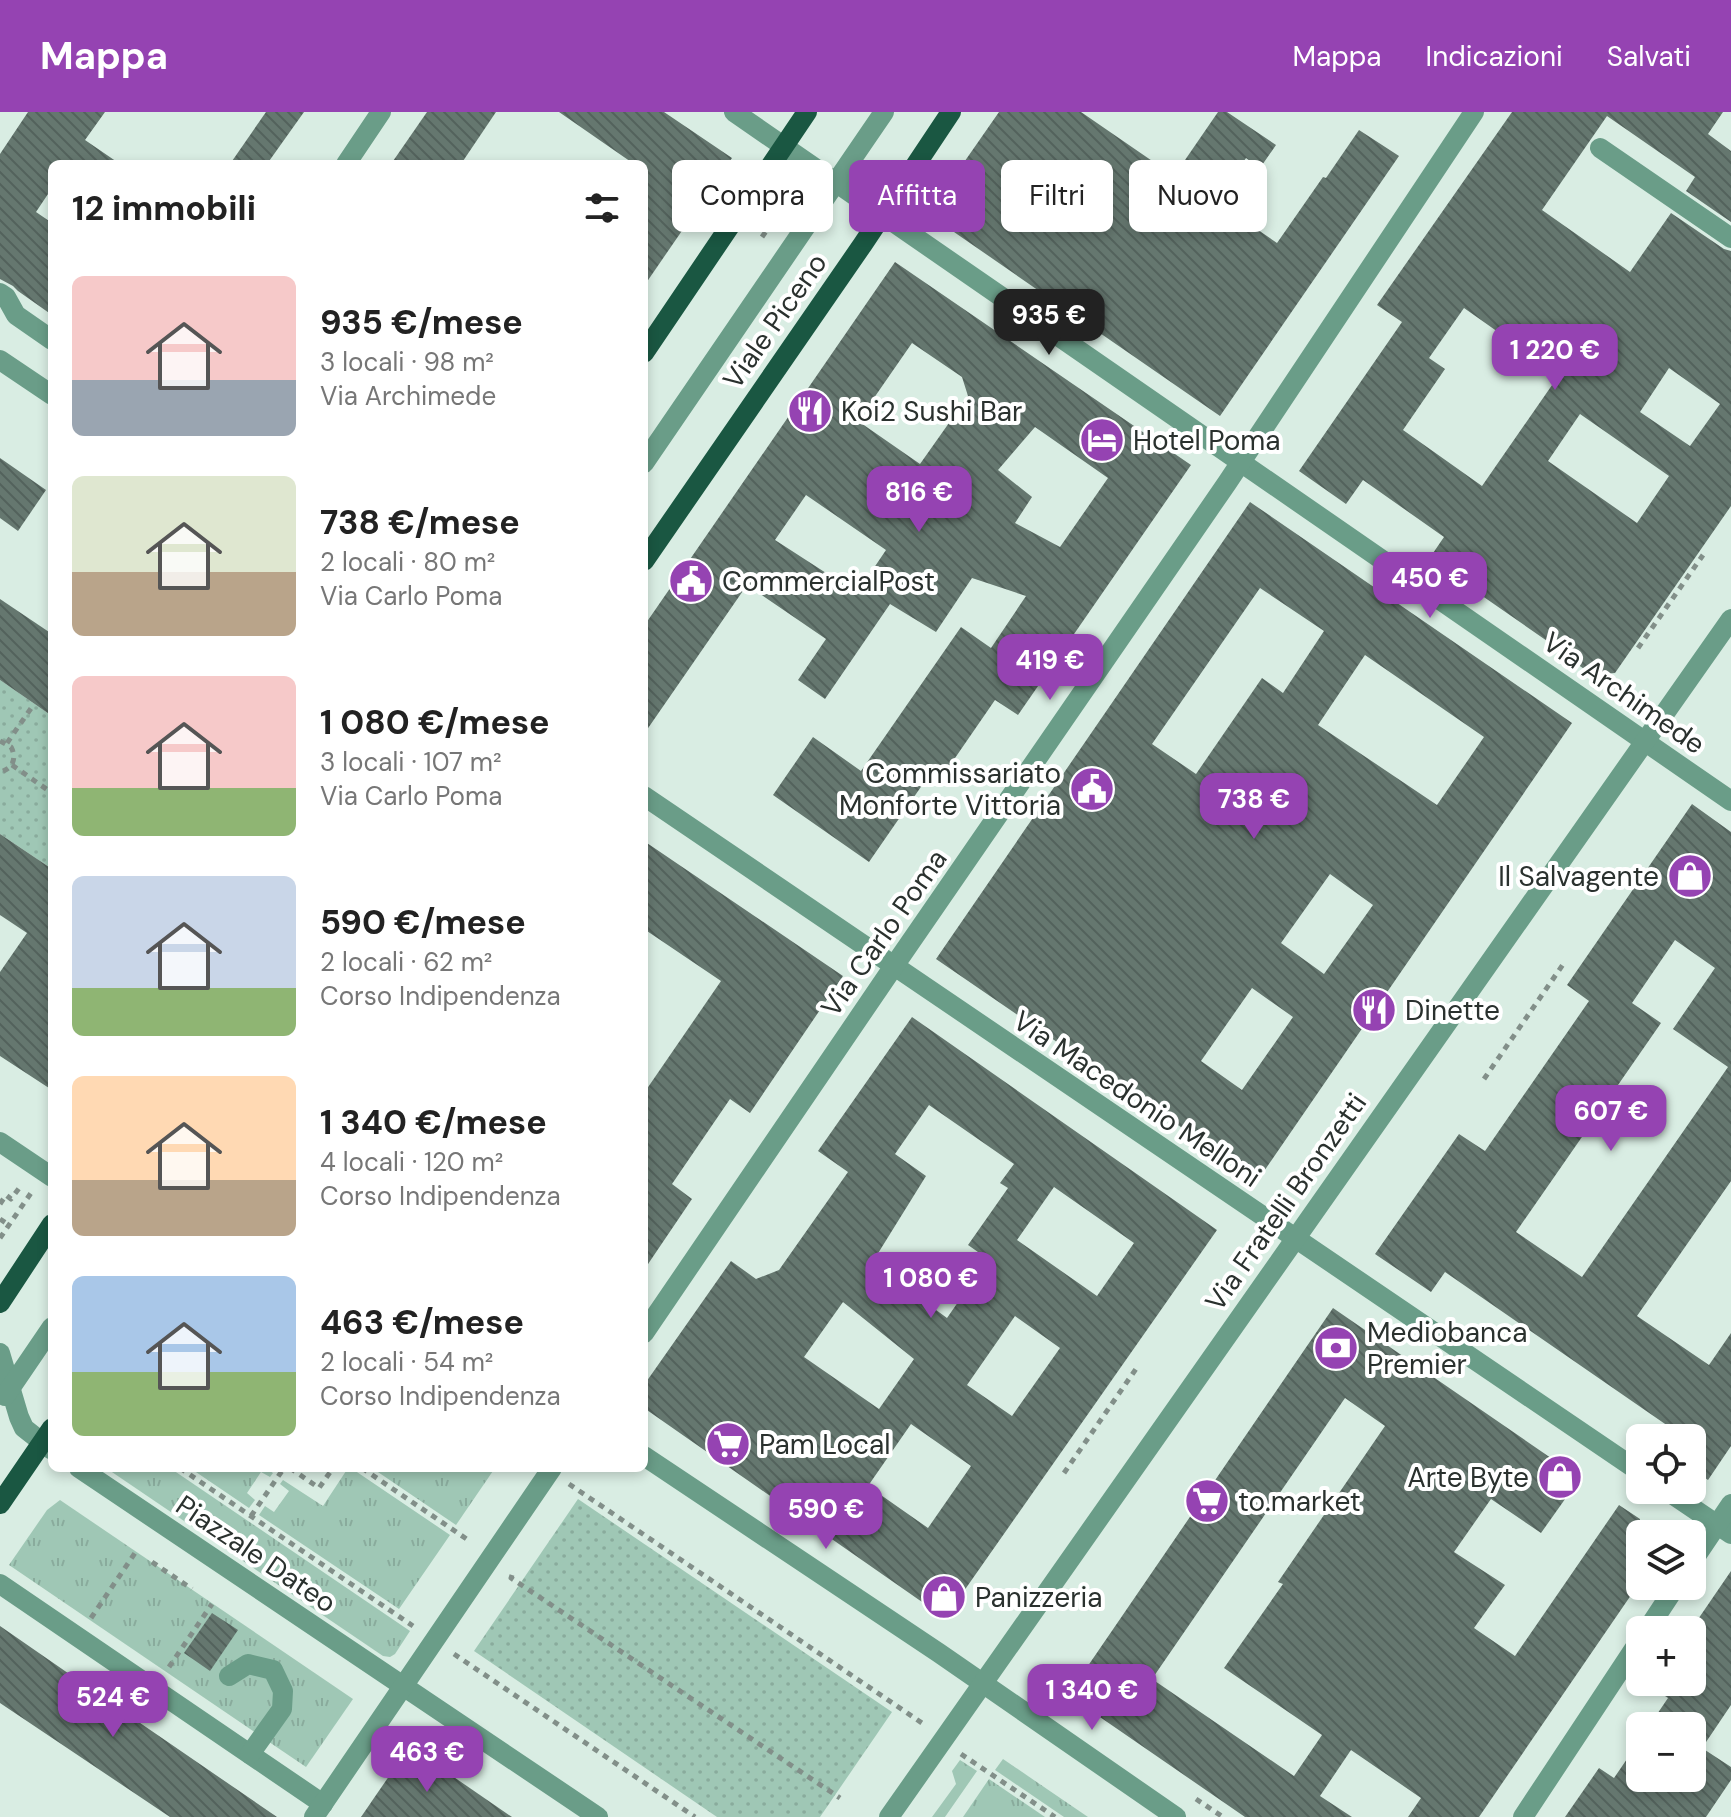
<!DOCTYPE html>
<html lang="it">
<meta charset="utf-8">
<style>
body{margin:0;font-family:"DM Sans",sans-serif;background:#f6f6f6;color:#222;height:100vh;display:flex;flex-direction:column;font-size:30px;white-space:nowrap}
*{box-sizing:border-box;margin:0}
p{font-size:26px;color:#767676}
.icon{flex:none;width:44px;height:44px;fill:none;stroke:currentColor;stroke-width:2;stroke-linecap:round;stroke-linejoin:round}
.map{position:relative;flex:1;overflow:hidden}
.drawer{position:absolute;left:48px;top:48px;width:600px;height:1312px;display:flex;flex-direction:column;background:#fff;border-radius:12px;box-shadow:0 4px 12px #0003}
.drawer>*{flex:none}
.banner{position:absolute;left:672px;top:48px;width:760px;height:72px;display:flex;gap:16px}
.fabs{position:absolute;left:1626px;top:1312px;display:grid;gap:16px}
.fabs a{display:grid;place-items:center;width:80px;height:80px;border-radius:12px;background:#fff;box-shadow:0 4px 12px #0003;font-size:40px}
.price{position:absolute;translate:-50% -68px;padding:0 18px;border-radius:16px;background:#9543b2;color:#fff;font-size:26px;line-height:52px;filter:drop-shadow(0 2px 4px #0008)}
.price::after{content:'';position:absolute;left:50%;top:48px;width:24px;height:18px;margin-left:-12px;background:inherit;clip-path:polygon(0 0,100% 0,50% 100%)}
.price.selected{background:#222;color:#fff}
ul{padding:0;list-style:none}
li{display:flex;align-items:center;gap:24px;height:200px;padding:0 24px}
li span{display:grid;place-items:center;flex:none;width:224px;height:160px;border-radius:12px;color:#555}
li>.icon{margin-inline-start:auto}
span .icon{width:96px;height:96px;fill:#fffc;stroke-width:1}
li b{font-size:34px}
h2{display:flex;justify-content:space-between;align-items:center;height:96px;padding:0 24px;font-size:34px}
.chip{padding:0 28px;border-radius:12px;background:#fff;box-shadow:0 4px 12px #0003;font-size:28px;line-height:72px}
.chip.selected{background:#9543b2;color:#fff}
header{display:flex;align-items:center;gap:48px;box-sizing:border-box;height:112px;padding:0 40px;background:#9543b2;color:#fff}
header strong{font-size:38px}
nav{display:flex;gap:44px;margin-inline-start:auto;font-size:28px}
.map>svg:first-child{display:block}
.grass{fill:url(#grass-tufts)}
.park{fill:url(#park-dots)}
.building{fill:url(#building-back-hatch);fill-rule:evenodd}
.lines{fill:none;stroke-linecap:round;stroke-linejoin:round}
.path{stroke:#828f89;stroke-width:5;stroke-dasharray:6 6;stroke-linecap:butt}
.minor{stroke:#6a9d88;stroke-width:20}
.major{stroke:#1a5742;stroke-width:20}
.labels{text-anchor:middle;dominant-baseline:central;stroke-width:8;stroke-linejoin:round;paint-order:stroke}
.street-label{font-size:28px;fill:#2a312e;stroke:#fff}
.poi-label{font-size:28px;fill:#2a312e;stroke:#fff;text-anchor:start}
</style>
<header>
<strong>Mappa</strong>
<nav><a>Mappa</a><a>Indicazioni</a><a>Salvati</a></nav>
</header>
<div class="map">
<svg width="1731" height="1705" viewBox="0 0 1731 1705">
<defs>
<pattern id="grass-tufts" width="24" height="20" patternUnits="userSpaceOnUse" patternTransform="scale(2)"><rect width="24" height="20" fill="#9fc7b5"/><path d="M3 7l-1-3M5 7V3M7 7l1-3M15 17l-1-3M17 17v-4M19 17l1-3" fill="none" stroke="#89ab9c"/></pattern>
<pattern id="park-dots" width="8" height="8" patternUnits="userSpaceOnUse" patternTransform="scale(2)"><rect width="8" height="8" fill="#9fc7b5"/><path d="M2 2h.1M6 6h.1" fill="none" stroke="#89ab9c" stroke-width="1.8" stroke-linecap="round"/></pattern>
<pattern id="building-back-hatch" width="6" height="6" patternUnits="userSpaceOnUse" patternTransform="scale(2)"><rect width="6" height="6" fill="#65776f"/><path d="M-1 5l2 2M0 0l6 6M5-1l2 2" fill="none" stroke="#53625c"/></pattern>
</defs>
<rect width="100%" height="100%" fill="#d9ede3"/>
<!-- grass -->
<g class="grass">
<path d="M106 1356H170L410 1519 395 1542 390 1545 383 1544Z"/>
<path d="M190 1356H266L273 1361 270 1365 261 1360 247 1381 255 1388 249 1396Z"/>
<path d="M348 1356H351L450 1423 399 1497 259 1403 265 1394 274 1400 289 1379 280 1372 283 1368 323 1394Z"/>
<path d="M372 1356H495L456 1413Z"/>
<path d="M60 1388 353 1587 306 1655 9 1453 47 1398Z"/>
<path d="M1003 1647 1088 1705H1064L995 1658Z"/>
<path d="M960 1648 977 1659 945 1705H932L956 1672 952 1659Z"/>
<path d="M989 1667 1045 1705H963Z"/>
</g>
<!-- park -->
<g class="park">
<path d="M0 568 52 604V757L0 722Z"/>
<path d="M578 1387 892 1600 820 1705H717L474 1539Z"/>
</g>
<!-- building -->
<g class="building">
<path d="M28 0H105L85 28 120 52H52V76L36 100 52 111V203L18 179 13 174 0 167V42Z"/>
<path d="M266 0H304L267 52H230Z"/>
<path d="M427 0H496L461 52H391Z"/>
<path d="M559 0H664L732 46 644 174V52H634Z"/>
<path d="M999 0H1081L1174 64 1218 0H1227L1276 33 1260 56 1246 46 1216 89 1277 131 1323 65 1326 66 1359 18 1399 44 1220 304 928 102Z"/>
<path d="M1512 0H1723L1708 22 1731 39V110L1686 79 1695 65 1607 4 1542 98 1630 160 1671 101 1724 137 1731 139V394L1615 561 1593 563 1549 533 1550 531 1429 447 1444 425 1363 368 1346 392 1299 359 1402 210 1377 193ZM1464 196 1559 263 1482 374 1403 318 1445 257 1429 246ZM1669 256 1720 292 1690 334 1640 300ZM1580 302 1669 364 1637 411 1548 349Z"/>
<path d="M895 150 1191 353 1018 603 995 588 944 662 934 656 869 750 773 683 813 625 861 659 961 515 991 536 1026 484 972 466 936 520 890 492 825 587 798 568 826 527 747 473 644 622V514ZM912 231 962 265 968 284 920 352 858 309ZM1035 315 1108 366 1060 435 1015 411 1032 385 998 358ZM806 383 886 438 857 481 775 428Z"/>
<path d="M0 346 46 378 18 419 0 406Z"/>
<path d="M1250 390 1572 611 1258 1068 936 847ZM1260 476 1324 519 1283 581 1262 566 1196 662 1152 632ZM1365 543 1484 625 1437 693 1318 613ZM1330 762 1373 793 1324 862 1281 831ZM1252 876 1293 905 1242 978 1201 949Z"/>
<path d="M0 487 52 522V604L0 568Z"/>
<path d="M1692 692 1731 720V1069L1637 1204 1709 1253 1731 1221V1334L1708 1368 1692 1357V1326H1659L1668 1314 1445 1160 1431 1180 1375 1142 1459 1022 1485 1039 1589 889 1567 873ZM1675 828 1715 856 1673 917 1728 955 1582 1165 1516 1120 1661 911 1632 891Z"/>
<path d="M0 722 52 757V978L0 944V860L27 821 0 803Z"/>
<path d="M644 729 843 864 750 1001 730 987 672 1072 692 1087 644 1158V981L721 869 644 817Z"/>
<path d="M912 905 1217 1118 945 1506 644 1296V1273L731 1149 756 1167 779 1158 848 1060 818 1039ZM929 993 1014 1052 1000 1071 1008 1076 968 1133 988 1147 947 1206 872 1151 926 1064 895 1042ZM1054 1075 1134 1131 1097 1184 1017 1128ZM843 1190 914 1247 879 1297 804 1245ZM1015 1204 1060 1236 1012 1304 967 1273ZM911 1312 971 1354 928 1416 868 1374Z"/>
<path d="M1333 1196 1580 1366 1541 1421 1491 1387 1454 1440 1505 1473 1474 1516 1515 1544 1619 1393 1640 1407V1470L1479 1705H1408L1421 1686 1351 1638 1320 1684 1352 1705H1245L1068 1583ZM1345 1286 1385 1314 1278 1470 1283 1472 1224 1556 1322 1623 1294 1664 1152 1567Z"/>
<path d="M1731 1459V1593L1702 1636 1731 1655V1668L1706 1705H1565L1599 1656 1614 1666 1640 1628V1666H1692V1614H1649L1668 1586 1644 1570H1692V1516Z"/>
<path d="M212 1501 238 1518 210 1559 184 1541Z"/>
<path d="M0 1514 127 1602 277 1705H170L0 1591Z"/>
<path d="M409 1635 448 1661 512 1705H361Z"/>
</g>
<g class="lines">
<!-- path -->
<g class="path">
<path d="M762 125 780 99"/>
<path d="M1638 536 1703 443"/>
<path d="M0 629 11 635C17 646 13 657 0 660"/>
<path d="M7 631 34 592"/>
<path d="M12 653 52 681"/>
<path d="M1484 967 1564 851"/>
<path d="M0 1092 6 1083 11 1087 20 1075"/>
<path d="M0 1107 9 1113"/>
<path d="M0 1126 31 1081"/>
<path d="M180 1356 413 1514"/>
<path d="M290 1356 319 1376 333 1356"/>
<path d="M362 1356 471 1430"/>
<path d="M1064 1361 1138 1254"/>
<path d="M569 1372 925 1613"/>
<path d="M251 1404 284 1356"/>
<path d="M152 1450 192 1477"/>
<path d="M512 1463 511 1466 840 1686"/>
<path d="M91 1506 135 1441"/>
<path d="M454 1542 695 1705"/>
<path d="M169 1555 212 1492"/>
<path d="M961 1642 1055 1705"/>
<path d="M1196 1687 1223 1705"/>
</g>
<!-- minor -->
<g class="minor">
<path d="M734 0 1731 689"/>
<path d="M1600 36 1731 126"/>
<path d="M346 52 381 0"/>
<path d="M0 181 6 185 16 203 52 228"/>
<path d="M0 248 52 283"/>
<path d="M644 351 884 0"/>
<path d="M644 684 1640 1360"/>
<path d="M0 1030 52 1065"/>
<path d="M644 1221 894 854 1227 371 1474 0"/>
<path d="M0 1241 19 1305 24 1316 52 1338"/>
<path d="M5 1284 52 1215"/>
<path d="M644 1344 939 1541 1176 1705"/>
<path d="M79 1356 598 1705"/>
<path d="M1666 1378 1731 1422"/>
<path d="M1692 1450 1731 1392"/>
<path d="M0 1472 323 1692"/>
<path d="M1647 1518 1676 1474"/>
<path d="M229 1564 248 1552 273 1558 283 1579 282 1597 250 1642"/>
<path d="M314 1705 552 1356"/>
<path d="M889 1705 1731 507"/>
<path d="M1523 1705 1640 1528"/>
</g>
<!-- major -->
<g class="major">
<path d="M644 241 807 0"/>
<path d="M644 449 863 132 951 0"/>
<path d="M0 1191 52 1112"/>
<path d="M0 1392 52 1316"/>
</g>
</g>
<!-- icons -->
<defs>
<g id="restaurant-disc" transform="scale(2.3)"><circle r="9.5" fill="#9543b2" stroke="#fff"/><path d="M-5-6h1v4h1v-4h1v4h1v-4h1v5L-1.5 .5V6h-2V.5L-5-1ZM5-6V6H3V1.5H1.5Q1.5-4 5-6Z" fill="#fff"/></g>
<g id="hotel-disc" transform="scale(2.3)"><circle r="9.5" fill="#9543b2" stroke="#fff"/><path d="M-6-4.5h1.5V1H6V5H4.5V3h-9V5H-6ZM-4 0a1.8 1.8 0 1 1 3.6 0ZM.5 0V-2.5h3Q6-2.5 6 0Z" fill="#fff"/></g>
<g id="civic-disc" transform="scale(2.3)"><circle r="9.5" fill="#9543b2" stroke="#fff"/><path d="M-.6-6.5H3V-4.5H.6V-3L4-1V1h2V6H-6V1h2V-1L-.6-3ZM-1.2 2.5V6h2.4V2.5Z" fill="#fff"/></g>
<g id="shop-disc" transform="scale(2.3)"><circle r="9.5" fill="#9543b2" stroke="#fff"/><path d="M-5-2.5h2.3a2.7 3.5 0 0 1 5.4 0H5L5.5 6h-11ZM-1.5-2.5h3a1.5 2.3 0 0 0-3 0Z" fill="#fff"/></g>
<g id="bank-disc" transform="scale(2.3)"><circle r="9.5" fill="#9543b2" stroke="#fff"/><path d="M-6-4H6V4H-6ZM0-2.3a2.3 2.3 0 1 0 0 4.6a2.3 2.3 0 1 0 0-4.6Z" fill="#fff"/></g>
<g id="supermarket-disc" transform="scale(2.3)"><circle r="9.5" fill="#9543b2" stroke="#fff"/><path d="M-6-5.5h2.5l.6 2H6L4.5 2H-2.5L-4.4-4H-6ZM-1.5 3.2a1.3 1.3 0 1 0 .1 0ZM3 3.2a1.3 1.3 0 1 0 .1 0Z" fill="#fff"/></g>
</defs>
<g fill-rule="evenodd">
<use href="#restaurant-disc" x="810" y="299"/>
<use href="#hotel-disc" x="1102" y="328"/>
<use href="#civic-disc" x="691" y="469"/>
<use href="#civic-disc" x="1092" y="677"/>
<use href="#shop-disc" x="1690" y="764"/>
<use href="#restaurant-disc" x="1374" y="898"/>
<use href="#bank-disc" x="1336" y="1236"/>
<use href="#supermarket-disc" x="728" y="1332"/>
<use href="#shop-disc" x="1560" y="1365"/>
<use href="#supermarket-disc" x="1207" y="1389"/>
<use href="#shop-disc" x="944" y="1485"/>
</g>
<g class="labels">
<!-- street labels -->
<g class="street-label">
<text transform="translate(775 209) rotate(-55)">Viale Piceno</text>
<text transform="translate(1624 581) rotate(35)">Via Archimede</text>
<text transform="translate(884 821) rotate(-55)">Via Carlo Poma</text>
<text transform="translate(1137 987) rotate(34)">Via Macedonio Melloni</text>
<text transform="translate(1286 1090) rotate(-55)">Via Fratelli Bronzetti</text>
<text transform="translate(256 1442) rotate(34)">Piazzale Dateo</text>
</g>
<!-- poi labels -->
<g class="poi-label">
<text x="841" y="299">Koi2 Sushi Bar</text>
<text x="1133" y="328">Hotel Poma</text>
<text x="722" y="469">CommercialPost</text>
<text x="1061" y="661" text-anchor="end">Commissariato<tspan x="1061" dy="32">Monforte Vittoria</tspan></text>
<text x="1659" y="764" text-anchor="end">Il Salvagente</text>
<text x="1405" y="898">Dinette</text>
<text x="1367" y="1220">Mediobanca<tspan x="1367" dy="32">Premier</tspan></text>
<text x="759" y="1332">Pam Local</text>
<text x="1529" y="1365" text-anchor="end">Arte Byte</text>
<text x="1238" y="1389">to.market</text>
<text x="975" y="1485">Panizzeria</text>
</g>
</g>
</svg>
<div class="fabs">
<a><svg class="icon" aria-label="locate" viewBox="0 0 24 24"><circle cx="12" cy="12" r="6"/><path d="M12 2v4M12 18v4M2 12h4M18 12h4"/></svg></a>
<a><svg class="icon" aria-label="layers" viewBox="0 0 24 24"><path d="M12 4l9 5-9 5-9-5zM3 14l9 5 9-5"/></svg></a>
<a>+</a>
<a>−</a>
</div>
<b class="price selected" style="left:1049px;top:245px">935 €</b>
<b class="price" style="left:1555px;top:280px">1 220 €</b>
<b class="price" style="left:919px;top:422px">816 €</b>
<b class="price" style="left:1430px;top:508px">450 €</b>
<b class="price" style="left:1050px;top:590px">419 €</b>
<b class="price" style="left:1254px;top:729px">738 €</b>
<b class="price" style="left:1611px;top:1041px">607 €</b>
<b class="price" style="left:931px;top:1208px">1 080 €</b>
<b class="price" style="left:826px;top:1439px">590 €</b>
<b class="price" style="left:1092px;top:1620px">1 340 €</b>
<b class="price" style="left:113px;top:1627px">524 €</b>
<b class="price" style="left:427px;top:1682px">463 €</b>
<div class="banner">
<a class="chip">Compra</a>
<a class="chip selected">Affitta</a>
<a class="chip">Filtri</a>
<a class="chip">Nuovo</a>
</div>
<section class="drawer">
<h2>12 immobili<svg class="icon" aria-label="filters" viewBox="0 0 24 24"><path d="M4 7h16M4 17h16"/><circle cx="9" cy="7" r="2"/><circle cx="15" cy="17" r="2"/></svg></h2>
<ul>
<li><span style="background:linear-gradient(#f6c9c9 65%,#9aa5b1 0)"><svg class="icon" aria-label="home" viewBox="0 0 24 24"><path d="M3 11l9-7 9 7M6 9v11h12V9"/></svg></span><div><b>935 €/mese</b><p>3 locali · 98 m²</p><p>Via Archimede</p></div></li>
<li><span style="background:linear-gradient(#dfe7d0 60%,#b9a48a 0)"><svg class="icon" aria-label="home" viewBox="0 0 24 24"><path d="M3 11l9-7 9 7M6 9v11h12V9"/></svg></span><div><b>738 €/mese</b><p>2 locali · 80 m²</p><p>Via Carlo Poma</p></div></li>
<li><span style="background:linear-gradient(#f6c9c9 70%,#8fb573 0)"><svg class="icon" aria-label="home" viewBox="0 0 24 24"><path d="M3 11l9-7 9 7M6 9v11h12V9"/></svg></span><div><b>1 080 €/mese</b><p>3 locali · 107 m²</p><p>Via Carlo Poma</p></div></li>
<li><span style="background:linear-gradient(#c9d6e8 70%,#8fb573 0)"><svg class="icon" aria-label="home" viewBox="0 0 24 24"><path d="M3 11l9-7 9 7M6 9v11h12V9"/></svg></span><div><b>590 €/mese</b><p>2 locali · 62 m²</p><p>Corso Indipendenza</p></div></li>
<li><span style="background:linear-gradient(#ffd9b3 65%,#b9a48a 0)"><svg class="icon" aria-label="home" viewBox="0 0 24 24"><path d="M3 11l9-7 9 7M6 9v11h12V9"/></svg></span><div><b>1 340 €/mese</b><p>4 locali · 120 m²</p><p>Corso Indipendenza</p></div></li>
<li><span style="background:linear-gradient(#a9c7e8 60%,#8fb573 0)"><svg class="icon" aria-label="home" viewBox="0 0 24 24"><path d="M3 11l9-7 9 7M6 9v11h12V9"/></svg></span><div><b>463 €/mese</b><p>2 locali · 54 m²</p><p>Corso Indipendenza</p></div></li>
</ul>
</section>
</div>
